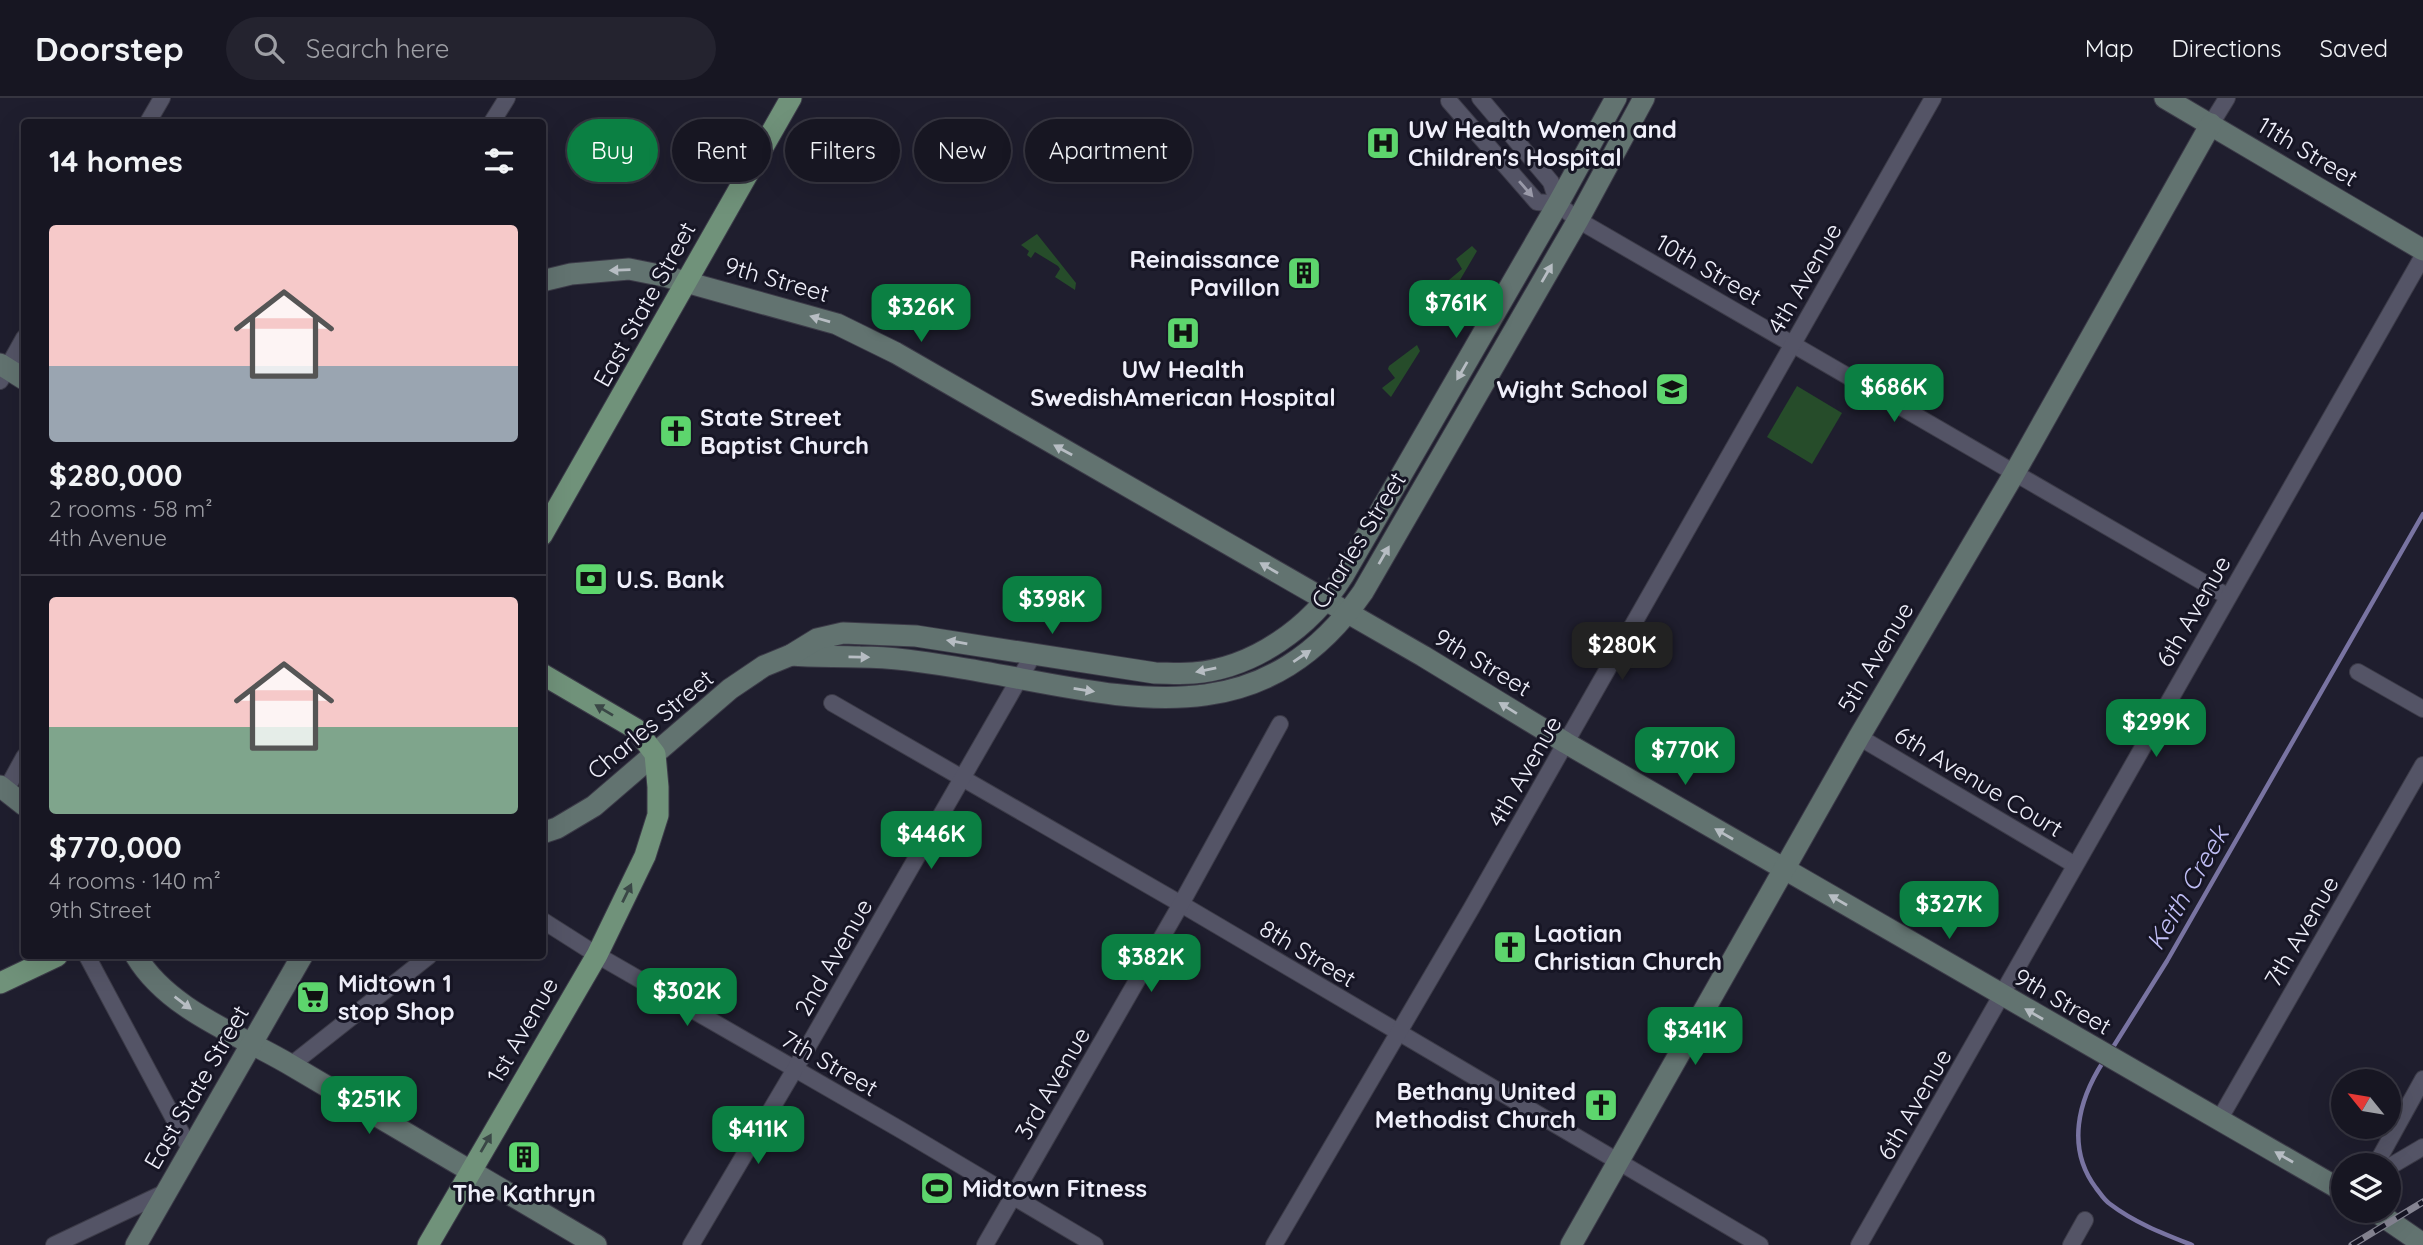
<!DOCTYPE html>
<meta charset="utf-8">
<style>
body{margin:0;font-family:Quicksand,sans-serif;background:#24232f;color:#f1f3f6;height:100vh;display:flex;flex-direction:column;font-size:26px;white-space:nowrap}
*{box-sizing:border-box;margin:0}
p{font-size:23px;color:#9e9fa5}
.icon{flex:none;width:38px;height:38px;fill:none;stroke:currentColor;stroke-width:2;stroke-linecap:round;stroke-linejoin:round}
.map{position:relative;flex:1;overflow:hidden}
.drawer{position:absolute;left:21px;top:21px;width:525px;height:840px;display:flex;flex-direction:column;background:#171622;border-radius:7px;box-shadow:0 7px 28px #0002,0 0 0 2px #363540}
.drawer>*{flex:none}
.guide{position:absolute;left:567px;top:21px;width:665px;height:63px;display:flex;gap:14px}
.needle{width:46px;rotate:300deg}
.tools{position:absolute;left:2331px;top:971px;display:grid;gap:14px}
.tools a{display:grid;place-items:center;width:70px;height:70px;border-radius:50%;background:#171622;box-shadow:0 7px 28px #0002,0 0 0 2px #363540;font-size:35px}
.price{position:absolute;translate:-50% -60px;padding:0 16px;border-radius:14px;background:#0b8043;color:#fff;font-size:23px;line-height:46px;filter:drop-shadow(0 2px 4px #0008)}
.price::after{content:'';position:absolute;left:50%;top:42px;width:21px;height:16px;margin-left:-10px;background:inherit;clip-path:polygon(0 0,100% 0,50% 100%)}
.price.current{background:#222;color:#fff}
ul{padding:0;list-style:none}
li{display:grid;align-content:center;gap:14px;height:371px;padding:0 28px}
li+li{border-top:2px solid #363540}
li span{display:grid;place-items:center;height:217px;border-radius:7px;color:#555}
li>.icon{margin-inline-start:auto}
span .icon{width:126px;height:126px;fill:#fffc;stroke-width:1}
li b{font-size:30px}
h2{display:flex;justify-content:space-between;align-items:center;height:84px;padding:0 28px;font-size:30px}
.pill{padding:0 24px;border-radius:32px;background:#171622;box-shadow:0 7px 28px #0002,0 0 0 2px #363540;font-size:24px;line-height:63px}
.pill.current{background:#0b8043;color:#fff}
header{display:flex;align-items:center;gap:42px;box-sizing:border-box;height:98px;padding:0 35px;background:#171622;border-bottom:2px solid #363540}
header strong{font-size:33px}
nav{display:flex;gap:38px;margin-inline-start:auto;font-size:24px}
.search{width:490px;height:63px;background:#24232f;display:flex;align-items:center;gap:18px;box-sizing:border-box;padding:0 24px;border-radius:38px;color:#9e9fa5;font-size:26px}
.map>svg:first-child{display:block}
.green{fill:#264c2a}
.lines{fill:none;stroke-linecap:round;stroke-linejoin:round}
.stream{stroke:#7974a2;stroke-width:4.5}
.street-casing{stroke:#3c3b48;stroke-width:18}
.secondary-casing{stroke:#3c3b48;stroke-width:23}
.primary-casing{stroke:#3c3b48;stroke-width:23}
.street{stroke:#545466;stroke-width:16}
.secondary{stroke:#627370;stroke-width:21}
.primary{stroke:#70927a;stroke-width:21}
.rail-casing{stroke:#878694;stroke-width:7}
.rail{stroke:#161524;stroke-width:4.5;stroke-dasharray:13;stroke-linecap:butt}
.oneway{fill:#9a9aa9}
.oneway2{fill:#b7bdc3}
.oneway3{fill:#3a4746}
.labels{text-anchor:middle;dominant-baseline:central;stroke-width:6;stroke-linejoin:round;paint-order:stroke}
.poi-label{font-size:24px;font-weight:bold;fill:#efeffa;stroke:#161524;text-anchor:start}
.street-label{font-size:24px;fill:#efeffa;stroke:#161524}
.water-label{font-size:26px;font-style:italic;fill:#bfbdf4;stroke:#161524}
</style>
<header>
<strong>Doorstep</strong>
<div class="search"><svg class="icon" aria-label="search" viewBox="0 0 24 24"><circle cx="10" cy="10" r="6"/><path d="M15 15l6 6"/></svg>Search here</div>
<nav><a>Map</a><a>Directions</a><a>Saved</a></nav>
</header>
<div class="map">
<svg width="2423" height="1147" viewBox="0 0 2423 1147">
<rect width="100%" height="100%" fill="#1f1e2e"/>
<!-- green -->
<g class="green">
<path d="M1037 136 1076 185 1075 192 1055 179 1060 171 1058 168 1035 154 1031 160 1027 157 1029 153 1021 147Z"/>
<path d="M1472 148 1477 153 1450 199 1446 203H1438L1428 193 1426 187 1430 186 1437 192 1462 171 1456 161Z"/>
<path d="M1417 247 1420 253 1391 299 1382 290 1395 280 1388 271 1389 268Z"/>
<path d="M1797 288 1842 315 1812 366 1767 339Z"/>
</g>
<g class="lines">
<!-- stream -->
<g class="stream">
<path d="M2110 954 2167 863 2423 416"/>
<path d="M2103 964C2078 1003 2066 1050 2096 1090 2100 1095 2104 1102 2110 1106 2135 1125 2164 1136 2192 1147"/>
</g>
<!-- street casing -->
<g class="street-casing">
<g id="street">
<path d="M1480 0 1551 84 1558 106"/>
<path d="M1449 3 1537 104 1558 106 1578 122 2227 498"/>
<path d="M148 24 162 0"/>
<path d="M492 24 507 0"/>
<path d="M2211 26 2227 0"/>
<path d="M0 283 24 240"/>
<path d="M2358 574 2423 611"/>
<path d="M832 605 1181 806 1760 1147"/>
<path d="M1859 639 2075 767"/>
<path d="M6 692 24 659"/>
<path d="M542 822 597 857 901 1032 1095 1147"/>
<path d="M87 858 190 1051"/>
<path d="M291 967 429 858"/>
<path d="M2219 1022 2423 667"/>
<path d="M2375 1068 2423 981"/>
<path d="M2389 1069 2423 1049"/>
<path d="M54 1147 166 1094"/>
<path d="M691 1147 795 971 1033 557"/>
<path d="M985 1147 1181 806 1280 626"/>
<path d="M1274 1147 1471 811 1933 0"/>
<path d="M1859 1147 2423 158"/>
<path d="M2071 1147 2085 1122"/>
</g>
</g>
<!-- secondary casing -->
<g class="secondary-casing">
<g id="secondary">
<path d="M2165 0 2423 152"/>
<path d="M542 183 571 176 629 171 664 178 837 226 896 255 1423 558 1566 645 2343 1093"/>
<path d="M0 266 24 281"/>
<path d="M791 557C814 559 837 558 860 559 892 559 924 564 955 569 1112 594 1254 650 1363 494L1578 122 1644 0"/>
<path d="M0 688 24 707"/>
<path d="M542 735 557 730 594 708 730 591 764 568 791 557 817 541 843 535 916 538 1155 575C1167 575 1180 576 1193 575 1254 570 1311 529 1343 478L1560 102 1616 0"/>
<path d="M136 858C169 913 241 937 294 969 395 1028 495 1088 596 1147"/>
<path d="M2375 1113 2423 1146"/>
<path d="M136 1147 302 858"/>
<path d="M1571 1147 1859 639 2014 376 2211 26"/>
</g>
</g>
<!-- primary casing -->
<g class="primary-casing">
<g id="primary">
<path d="M542 437 791 0"/>
<path d="M0 885 57 858"/>
<path d="M428 1147 597 857 645 758 658 717V689L655 656 636 631 542 576"/>
</g>
</g>
<!-- street -->
<use href="#street" class="street"/>
<!-- secondary -->
<use href="#secondary" class="secondary"/>
<!-- primary -->
<use href="#primary" class="primary"/>
<!-- rail casing -->
<g class="rail-casing">
<path id="rail" d="M2352 1147 2423 1104"/>
</g>
<!-- rail -->
<use href="#rail" class="rail"/>
</g>
<!-- one-way arrows -->
<defs><path id="oneway-solid" d="M-6-.8H1V-3.2L6.5 0L1 3.2V.8H-6Z" transform="scale(1.75)"/></defs>
<use class="oneway" href="#oneway-solid" transform="translate(1526 91) rotate(49)"/>
<g class="oneway2">
<use href="#oneway-solid" transform="translate(620 172) rotate(178)"/>
<use href="#oneway-solid" transform="translate(1547 175) rotate(-60)"/>
<use href="#oneway-solid" transform="translate(820 221) rotate(-164)"/>
<use href="#oneway-solid" transform="translate(1462 273) rotate(120)"/>
<use href="#oneway-solid" transform="translate(1063 352) rotate(-151)"/>
<use href="#oneway-solid" transform="translate(1384 457) rotate(-60)"/>
<use href="#oneway-solid" transform="translate(1269 470) rotate(-150)"/>
<use href="#oneway-solid" transform="translate(957 544) rotate(-170)"/>
<use href="#oneway-solid" transform="translate(1302 558) rotate(-34)"/>
<use href="#oneway-solid" transform="translate(859 559) rotate(1)"/>
<use href="#oneway-solid" transform="translate(1206 572) rotate(168)"/>
<use href="#oneway-solid" transform="translate(1084 592) rotate(9)"/>
<use href="#oneway-solid" transform="translate(1508 610) rotate(-148)"/>
<use href="#oneway-solid" transform="translate(1724 736) rotate(-150)"/>
<use href="#oneway-solid" transform="translate(1838 802) rotate(-150)"/>
<use href="#oneway-solid" transform="translate(183 905) rotate(37)"/>
<use href="#oneway-solid" transform="translate(2034 916) rotate(-150)"/>
<use href="#oneway-solid" transform="translate(2284 1059) rotate(-150)"/>
</g>
<g class="oneway3">
<use href="#oneway-solid" transform="translate(604 612) rotate(-149)"/>
<use href="#oneway-solid" transform="translate(627 795) rotate(-64)"/>
<use href="#oneway-solid" transform="translate(486 1045) rotate(-60)"/>
</g>
<!-- icons -->
<defs>
<g id="hospital-square" transform="scale(1.75)"><rect x="-9" y="-9" width="18" height="18" rx="4" fill="#5dd56d" stroke="#161524"/><path d="M-5-5h3v3.5h4V-5h3V5h-3V1.5h-4V5h-3Z" fill="#111"/></g>
<g id="building-square" transform="scale(1.75)"><rect x="-9" y="-9" width="18" height="18" rx="4" fill="#5dd56d" stroke="#161524"/><path d="M-4-6H4V6H1V3H-1V6H-4ZM-2.5-4.3h1.7v1.8h-1.7ZM.8-4.3h1.7v1.8H.8ZM-2.5-1h1.7V.8h-1.7ZM.8-1h1.7V.8H.8Z" fill="#111"/></g>
<g id="school-square" transform="scale(1.75)"><rect x="-9" y="-9" width="18" height="18" rx="4" fill="#5dd56d" stroke="#161524"/><path d="M0-5L7-2L0 1L-7-2ZM-4 1L0 2.5L4 1V4Q0 6-4 4Z" fill="#111"/></g>
<g id="church-square" transform="scale(1.75)"><rect x="-9" y="-9" width="18" height="18" rx="4" fill="#5dd56d" stroke="#161524"/><path d="M-1.2-6h2.4v3.5h3.3v2.4h-3.3V6h-2.4V-.1h-3.3v-2.4h3.3Z" fill="#111"/></g>
<g id="bank-square" transform="scale(1.75)"><rect x="-9" y="-9" width="18" height="18" rx="4" fill="#5dd56d" stroke="#161524"/><path d="M-6-4H6V4H-6ZM0-2.3a2.3 2.3 0 1 0 0 4.6a2.3 2.3 0 1 0 0-4.6Z" fill="#111"/></g>
<g id="supermarket-square" transform="scale(1.75)"><rect x="-9" y="-9" width="18" height="18" rx="4" fill="#5dd56d" stroke="#161524"/><path d="M-6-5.5h2.5l.6 2H6L4.5 2H-2.5L-4.4-4H-6ZM-1.5 3.2a1.3 1.3 0 1 0 .1 0ZM3 3.2a1.3 1.3 0 1 0 .1 0Z" fill="#111"/></g>
<g id="stadium-square" transform="scale(1.75)"><rect x="-9" y="-9" width="18" height="18" rx="4" fill="#5dd56d" stroke="#161524"/><path d="M0-5a6.5 5 0 1 0 0 10a6.5 5 0 1 0 0-10ZM-3.5-1.8h7v3.6h-7Z" fill="#111"/></g>
</defs>
<g fill-rule="evenodd">
<use href="#hospital-square" x="1383" y="45"/>
<use href="#building-square" x="1304" y="175"/>
<use href="#hospital-square" x="1183" y="235"/>
<use href="#school-square" x="1672" y="291"/>
<use href="#church-square" x="676" y="333"/>
<use href="#bank-square" x="591" y="481"/>
<use href="#church-square" x="1510" y="849"/>
<use href="#supermarket-square" x="313" y="899"/>
<use href="#church-square" x="1601" y="1007"/>
<use href="#building-square" x="524" y="1059"/>
<use href="#stadium-square" x="937" y="1090"/>
</g>
<g class="labels">
<!-- poi labels -->
<g class="poi-label">
<text x="1408" y="31">UW Health Women and<tspan x="1408" dy="28">Children's Hospital</tspan></text>
<text x="1280" y="161" text-anchor="end">Reinaissance<tspan x="1280" dy="28">Pavillon</tspan></text>
<text x="1183" y="271" text-anchor="middle">UW Health<tspan x="1183" dy="28">SwedishAmerican Hospital</tspan></text>
<text x="1648" y="291" text-anchor="end">Wight School</text>
<text x="700" y="319">State Street<tspan x="700" dy="28">Baptist Church</tspan></text>
<text x="616" y="481">U.S. Bank</text>
<text x="1534" y="835">Laotian<tspan x="1534" dy="28">Christian Church</tspan></text>
<text x="338" y="885">Midtown 1<tspan x="338" dy="28">stop Shop</tspan></text>
<text x="1576" y="993" text-anchor="end">Bethany United<tspan x="1576" dy="28">Methodist Church</tspan></text>
<text x="962" y="1090">Midtown Fitness</text>
<text x="524" y="1095" text-anchor="middle">The Kathryn</text>
</g>
<!-- street labels -->
<g class="street-label">
<text transform="translate(2308 53) rotate(31)">11th Street</text>
<text transform="translate(1709 171) rotate(30)">10th Street</text>
<text transform="translate(1804 180) rotate(-60)">4th Avenue</text>
<text transform="translate(777 181) rotate(16)">9th Street</text>
<text transform="translate(644 206) rotate(-61)">East State Street</text>
<text transform="translate(1358 442) rotate(-58)">Charles Street</text>
<text transform="translate(2193 513) rotate(-60)">6th Avenue</text>
<text transform="translate(1875 559) rotate(-59)">5th Avenue</text>
<text transform="translate(1483 564) rotate(31)">9th Street</text>
<text transform="translate(650 626) rotate(-40)">Charles Street</text>
<text transform="translate(1524 673) rotate(-60)">4th Avenue</text>
<text transform="translate(1979 683) rotate(31)">6th Avenue Court</text>
<text transform="translate(2301 833) rotate(-60)">7th Avenue</text>
<text transform="translate(1308 855) rotate(31)">8th Street</text>
<text transform="translate(833 859) rotate(-60)">2nd Avenue</text>
<text transform="translate(2063 903) rotate(30)">9th Street</text>
<text transform="translate(522 932) rotate(-60)">1st Avenue</text>
<text transform="translate(830 965) rotate(30)">7th Street</text>
<text transform="translate(1052 985) rotate(-60)">3rd Avenue</text>
<text transform="translate(196 989) rotate(-60)">East State Street</text>
<text transform="translate(1914 1006) rotate(-60)">6th Avenue</text>
</g>
<!-- water labels -->
<g class="water-label">
<text transform="translate(2187 790) rotate(-60)">Keith Creek</text>
</g>
</g>
</svg>
<div class="tools">
<a><svg class="needle" viewBox="-14 -14 28 28"><path d="M0-13l5 13h-10z" fill="#e53935"/><path d="M0 13l5-13h-10z" fill="#9e9fa5"/></svg></a>
<a><svg class="icon" aria-label="layers" viewBox="0 0 24 24"><path d="M12 4l9 5-9 5-9-5zM3 14l9 5 9-5"/></svg></a>
</div>
<b class="price" style="left:1456px;top:242px">$761K</b>
<b class="price" style="left:921px;top:246px">$326K</b>
<b class="price" style="left:1894px;top:326px">$686K</b>
<b class="price" style="left:1052px;top:538px">$398K</b>
<b class="price current" style="left:1622px;top:584px">$280K</b>
<b class="price" style="left:2156px;top:661px">$299K</b>
<b class="price" style="left:1685px;top:689px">$770K</b>
<b class="price" style="left:931px;top:773px">$446K</b>
<b class="price" style="left:1949px;top:843px">$327K</b>
<b class="price" style="left:1151px;top:896px">$382K</b>
<b class="price" style="left:687px;top:930px">$302K</b>
<b class="price" style="left:1695px;top:969px">$341K</b>
<b class="price" style="left:369px;top:1038px">$251K</b>
<b class="price" style="left:758px;top:1068px">$411K</b>
<div class="guide">
<a class="pill current">Buy</a>
<a class="pill">Rent</a>
<a class="pill">Filters</a>
<a class="pill">New</a>
<a class="pill">Apartment</a>
</div>
<section class="drawer">
<h2>14 homes<svg class="icon" aria-label="filters" viewBox="0 0 24 24"><path d="M4 7h16M4 17h16"/><circle cx="9" cy="7" r="2"/><circle cx="15" cy="17" r="2"/></svg></h2>
<ul>
<li><span style="background:linear-gradient(#f6c9c9 65%,#9aa5b1 0)"><svg class="icon" aria-label="home" viewBox="0 0 24 24"><path d="M3 11l9-7 9 7M6 9v11h12V9"/></svg></span><div><b>$280,000</b><p>2 rooms · 58 m²</p><p>4th Avenue</p></div></li>
<li><span style="background:linear-gradient(#f6c9c9 60%,#7fa58c 0)"><svg class="icon" aria-label="home" viewBox="0 0 24 24"><path d="M3 11l9-7 9 7M6 9v11h12V9"/></svg></span><div><b>$770,000</b><p>4 rooms · 140 m²</p><p>9th Street</p></div></li>
</ul>
</section>
</div>
